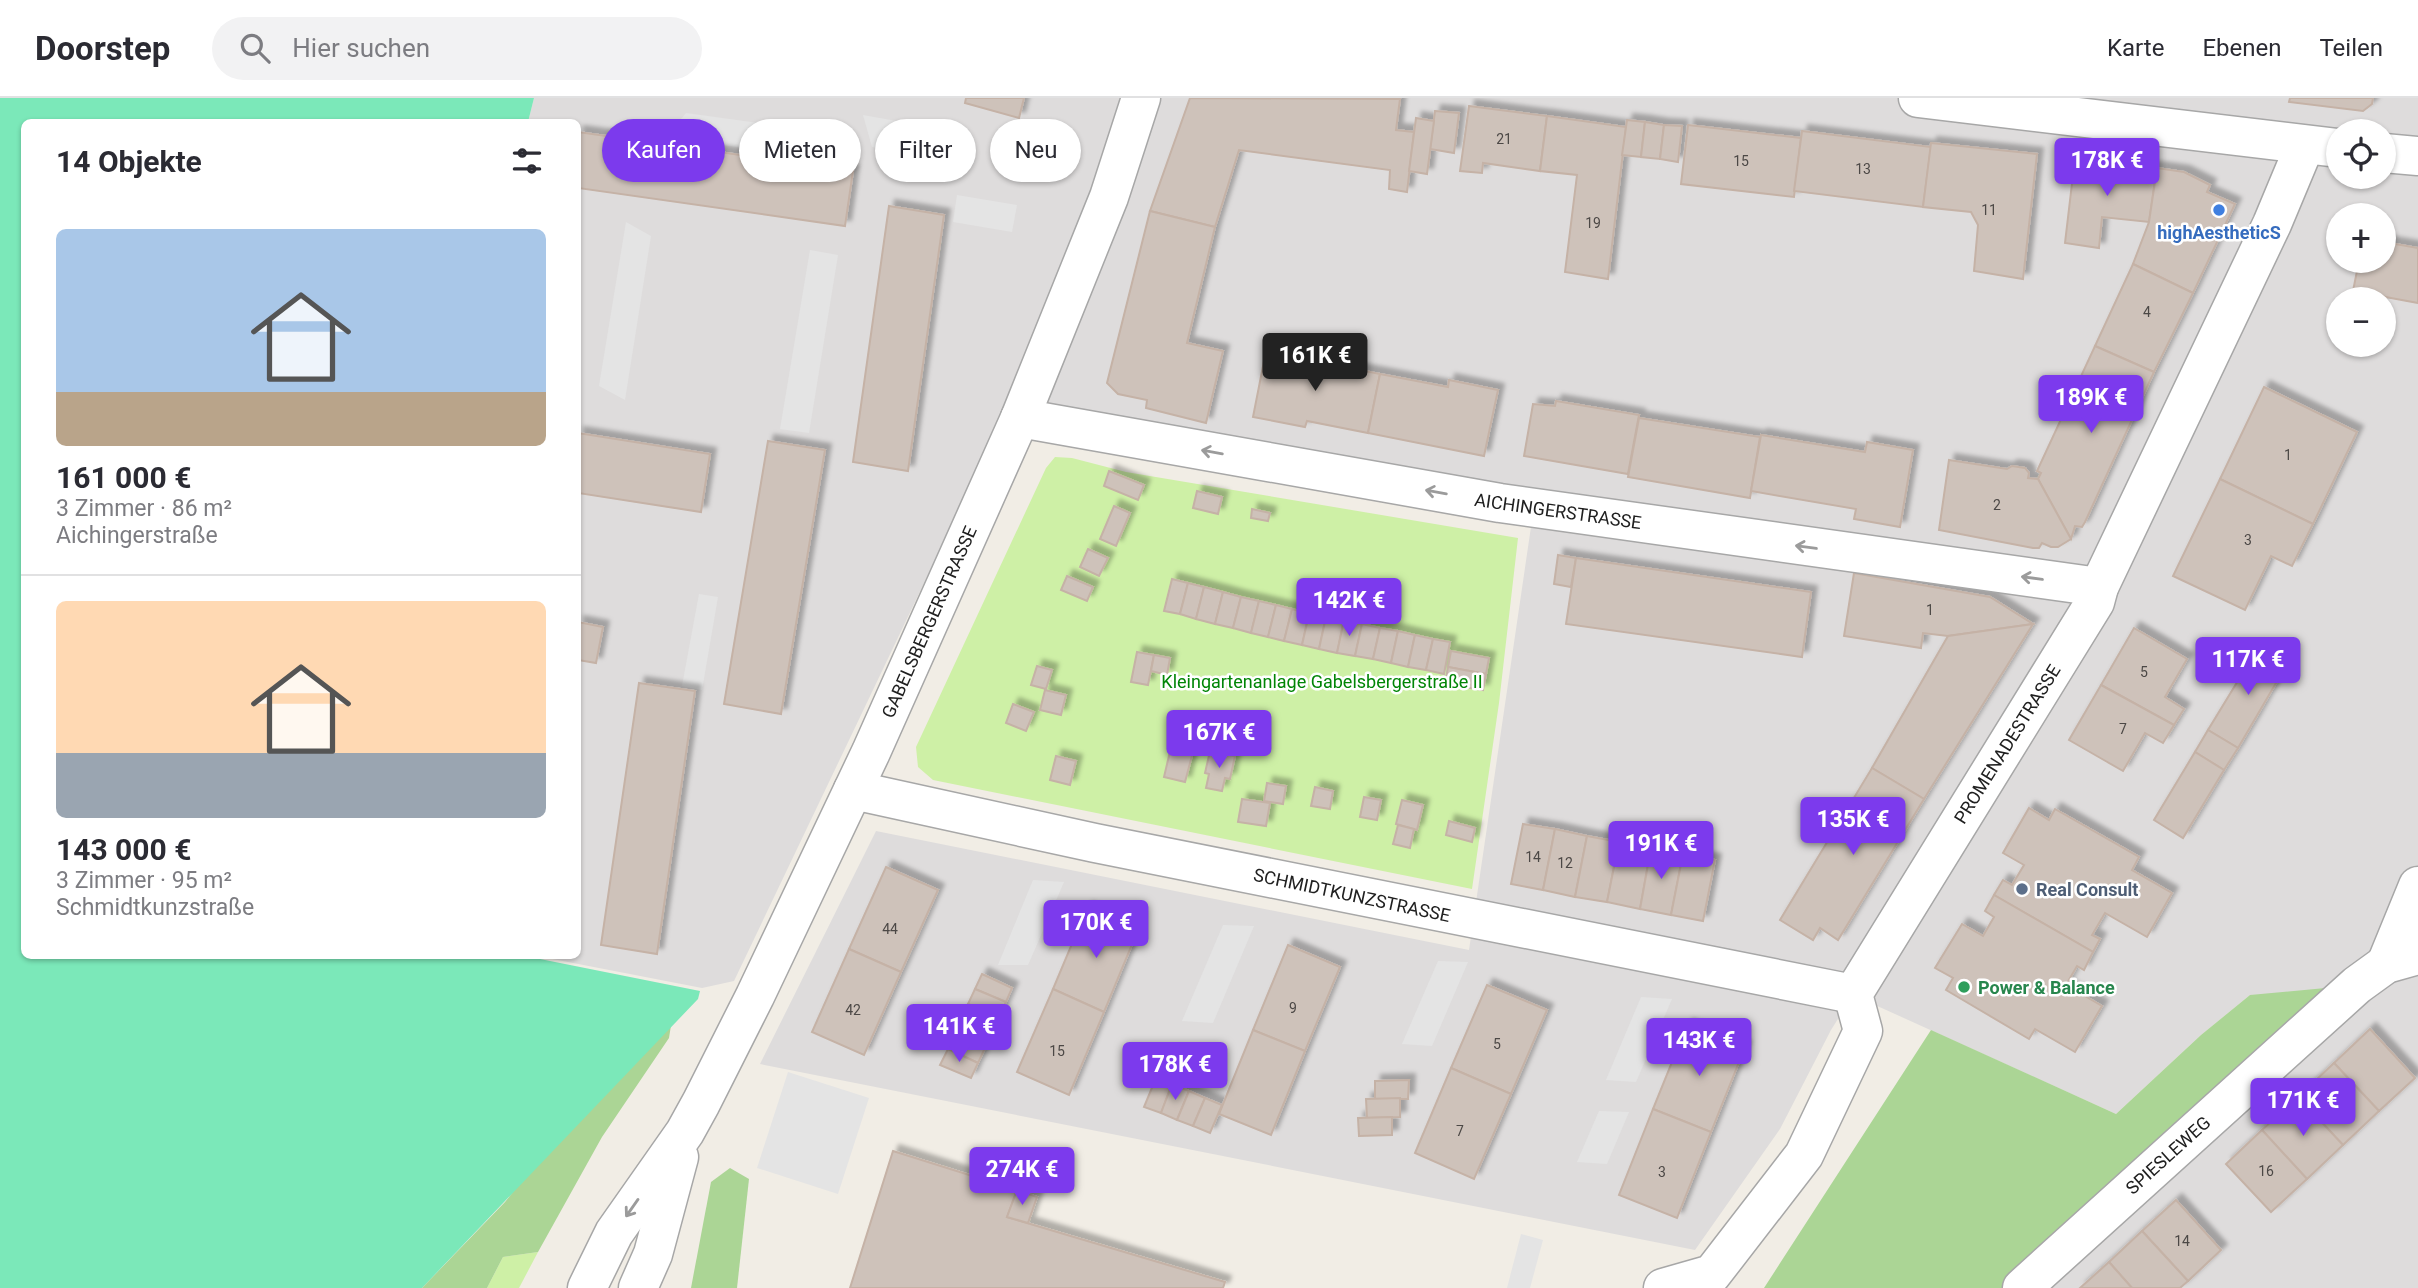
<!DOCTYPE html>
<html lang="de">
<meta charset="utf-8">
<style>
body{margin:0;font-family:Roboto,sans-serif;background:#f2f2f3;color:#2b2b33;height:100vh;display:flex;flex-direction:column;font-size:26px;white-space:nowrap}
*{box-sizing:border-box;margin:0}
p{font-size:23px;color:#7c7c81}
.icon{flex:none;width:38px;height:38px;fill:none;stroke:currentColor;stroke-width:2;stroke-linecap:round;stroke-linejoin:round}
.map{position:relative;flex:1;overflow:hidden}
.sheet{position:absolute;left:21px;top:21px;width:560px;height:840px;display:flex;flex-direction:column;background:#fff;border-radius:10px;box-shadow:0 2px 5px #0004}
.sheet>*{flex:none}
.banner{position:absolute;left:602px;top:21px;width:665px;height:63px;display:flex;gap:14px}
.fabs{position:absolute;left:2326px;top:21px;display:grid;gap:14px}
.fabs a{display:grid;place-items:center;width:70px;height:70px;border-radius:50%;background:#fff;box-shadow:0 2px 5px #0004;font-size:35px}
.price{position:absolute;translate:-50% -60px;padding:0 16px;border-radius:7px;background:#7c3aed;color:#fff;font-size:23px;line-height:46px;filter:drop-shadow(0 2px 4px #0008)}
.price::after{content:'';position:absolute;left:50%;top:42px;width:21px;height:16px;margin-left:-10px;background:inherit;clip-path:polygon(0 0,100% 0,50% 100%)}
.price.selected{background:#222;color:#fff}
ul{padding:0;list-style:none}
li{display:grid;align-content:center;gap:14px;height:371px;padding:0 35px}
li+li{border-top:2px solid #e1e1e2}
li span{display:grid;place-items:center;height:217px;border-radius:10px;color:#555}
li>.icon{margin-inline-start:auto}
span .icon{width:126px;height:126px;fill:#fffc;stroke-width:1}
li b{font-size:30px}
h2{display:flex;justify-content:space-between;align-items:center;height:84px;padding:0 35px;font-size:30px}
.tag{padding:0 24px;border-radius:32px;background:#fff;box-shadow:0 2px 5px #0004;font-size:24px;line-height:63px}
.tag.selected{background:#7c3aed;color:#fff}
header{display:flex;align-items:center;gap:42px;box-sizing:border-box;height:98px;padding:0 35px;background:#fff;border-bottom:2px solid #e1e1e2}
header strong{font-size:33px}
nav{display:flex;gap:38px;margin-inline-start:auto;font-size:24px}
.search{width:490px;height:63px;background:#f2f2f3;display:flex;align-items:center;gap:18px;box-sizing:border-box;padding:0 24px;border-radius:38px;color:#7c7c81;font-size:26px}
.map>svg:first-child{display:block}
.residential{fill:#dedcdc;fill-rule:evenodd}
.grass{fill:#cef0a6}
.forest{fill:#abd595}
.pitch{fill:#7be8b9}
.parking{fill:#e4e4e4}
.building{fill:#cec2ba;stroke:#c5b2a6;stroke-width:2;filter:url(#shadow)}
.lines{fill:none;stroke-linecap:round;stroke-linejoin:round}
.minor-casing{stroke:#a7a7a7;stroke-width:41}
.minor{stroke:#fff;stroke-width:38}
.oneway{stroke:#9b9b9b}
.shop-dot{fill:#3f7fe0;stroke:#fff;stroke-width:2.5}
.service-dot{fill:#5c6f8a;stroke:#fff;stroke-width:2.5}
.leisure-dot{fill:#2e9e5b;stroke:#fff;stroke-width:2.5}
.labels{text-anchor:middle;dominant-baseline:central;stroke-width:5;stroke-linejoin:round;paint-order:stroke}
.number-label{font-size:14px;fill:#4c4846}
.shop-label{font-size:18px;font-weight:bold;fill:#366cbe;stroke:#fff}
.street-label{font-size:18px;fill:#202020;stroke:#fff}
.park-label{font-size:18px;fill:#018506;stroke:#fff}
.service-label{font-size:18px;font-weight:bold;fill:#4e5e75;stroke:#fff;text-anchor:start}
.leisure-label{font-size:18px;font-weight:bold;fill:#27864d;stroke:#fff;text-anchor:start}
</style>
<header>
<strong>Doorstep</strong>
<div class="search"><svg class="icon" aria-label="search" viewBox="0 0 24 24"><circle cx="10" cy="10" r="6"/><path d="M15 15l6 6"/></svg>Hier suchen</div>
<nav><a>Karte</a><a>Ebenen</a><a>Teilen</a></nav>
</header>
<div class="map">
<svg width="2418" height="1190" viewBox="0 0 2418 1190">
<defs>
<filter id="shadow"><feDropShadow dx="6" dy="-6" stdDeviation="2" flood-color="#0004"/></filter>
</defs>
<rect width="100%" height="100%" fill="#f1ede5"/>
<!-- residential -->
<path class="residential" d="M534 0H2418V1190H2022L2250 897 2201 937 2116 1016 1853 897 1831 932 1780 1031 1695 1152 760 966 876 733 1469 852 1532 422 999 328 734 883 702 890 537 858H578V24H528ZM2338 33H2384V79H2338ZM2338 117H2384V163H2338ZM2338 201H2384V247H2338Z"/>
<!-- grass -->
<g class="grass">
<path d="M1055 359 1072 360 1126 374 1518 440 1499 605 1472 791 933 682 918 669 916 649 1046 370Z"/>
<path d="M538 1154 519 1190H487L503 1159Z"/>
</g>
<!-- forest -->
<g class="forest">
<path d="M2357 887 2022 1190H1764L1931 932 2116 1016 2201 937 2250 897Z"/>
<path d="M677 890 669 940 602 1039 538 1154 503 1159 487 1190H422L505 1104Z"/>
<path d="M730 1070 749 1081 737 1190H691L711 1084Z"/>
</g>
<!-- pitch -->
<path class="pitch" d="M0 0H534L528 24H24V858H525L700 893 698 901 422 1190H0Z"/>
<!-- parking -->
<g class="parking">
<path d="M686 15 851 38 836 63 666 39Z"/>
<path d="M863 17 941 31 950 63 872 49Z"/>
<path d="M957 97 1017 107 1012 134 953 124Z"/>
<path d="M626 124 651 138 625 302 599 288Z"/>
<path d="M810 152 838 157 809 335 780 331Z"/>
<path d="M699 496 718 499 702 592 682 588Z"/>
<path d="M1033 782 1064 784 1028 867H998Z"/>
<path d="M1223 827 1254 828 1213 925 1182 923Z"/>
<path d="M1438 863 1468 864 1432 948 1402 946Z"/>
<path d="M1641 899 1672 901 1636 984 1606 982Z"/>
<path d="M788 974 869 1000 838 1096 757 1070Z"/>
<path d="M1599 1013 1629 1014 1607 1066 1577 1064Z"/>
<path d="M1521 1136 1543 1142 1530 1190H1507Z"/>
</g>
<!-- building -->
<g class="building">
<path d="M966 0H1024L1019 20 965 5Z"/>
<path d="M1190 0 1400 1 1396 32 1414 34 1407 94 1389 91 1390 72 1239 52 1215 129 1150 113Z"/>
<path d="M2290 0H2373L2372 6 2363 13 2289 4Z"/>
<path d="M1469 8 1547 18 1540 73 1483 65 1482 75 1460 73Z"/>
<path d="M1435 13 1459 15 1454 55 1430 51Z"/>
<path d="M1547 18 1626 29 1608 181 1565 174 1577 77 1540 73Z"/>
<path d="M1416 20 1434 23 1427 76 1409 73Z"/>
<path d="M1627 22 1645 24 1641 59 1622 57Z"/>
<path d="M1645 24 1664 27 1660 61 1641 59Z"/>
<path d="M1664 27 1682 28 1678 64 1660 61Z"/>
<path d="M1688 27 1801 40 1794 99 1681 86Z"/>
<path d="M1802 33 1931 49 1923 109 1794 93Z"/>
<path d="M578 34 853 73 845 128 578 90Z"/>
<path d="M1931 45 2037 56 2023 181 1974 173 1978 127 1971 114 1923 109Z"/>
<path d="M2075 60 2157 70 2149 124 2102 119 2099 150 2065 145Z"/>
<path d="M2157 70 2184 74 2210 87 2207 94 2235 106 2193 195 2133 166 2149 124Z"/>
<path d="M889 108 944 117 908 373 853 364Z"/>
<path d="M1150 113 1215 129 1187 245 1223 253 1206 325 1146 310 1147 302 1118 296 1107 285Z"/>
<path d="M2384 144 2418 150V205L2353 193 2359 163H2384Z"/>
<path d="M2133 166 2193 195 2154 274 2095 248Z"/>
<path d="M2095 248 2154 274 2085 424 2082 429 2075 428 2071 441 2038 381 2041 375 2037 373Z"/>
<path d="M1266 253 1380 276 1368 335 1307 323 1305 329 1253 319Z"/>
<path d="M1380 276 1448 289 1449 282 1498 292 1484 358 1368 335Z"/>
<path d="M2264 289 2357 334 2313 426 2220 381Z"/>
<path d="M1556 303 1639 317 1628 376 1524 358 1533 306 1555 308Z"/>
<path d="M1639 320 1760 339 1750 400 1628 379Z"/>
<path d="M578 335 710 356 701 414 578 395Z"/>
<path d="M1761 337 1865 354 1867 344 1913 352 1900 429 1854 421 1856 411 1751 393Z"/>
<path d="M768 343 825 352 781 616 724 606Z"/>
<path d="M1949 362 2007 371 2012 368 2025 370 2029 375 2028 380 2038 381 2071 441 2058 449H2051L2042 445 2039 450H2033L1939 432Z"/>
<path d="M1109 373 1144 387 1138 402 1104 388Z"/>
<path d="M2220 381 2313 426 2292 468 2271 458 2245 512 2173 478Z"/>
<path d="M1197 393 1222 399 1218 416 1193 410Z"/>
<path d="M1114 408 1130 415 1116 448 1100 441Z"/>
<path d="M1252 411 1270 415 1268 423 1251 420Z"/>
<path d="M1088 451 1108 460 1099 478 1080 469Z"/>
<path d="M1558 457 1576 460 1571 489 1554 486Z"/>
<path d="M1576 460 1811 494 1802 559 1566 526Z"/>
<path d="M1854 475 1990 499 2033 526 1948 538 1923 535 1921 550 1844 538Z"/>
<path d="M1067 478 1093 489 1087 503 1061 492Z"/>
<path d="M1172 481 1188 485 1180 516 1164 513Z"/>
<path d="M1188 485 1204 489 1196 521 1180 516Z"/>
<path d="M1204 489 1223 494 1215 526 1196 521Z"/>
<path d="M1223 494 1241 499 1233 530 1215 526Z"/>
<path d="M1241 499 1259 503 1251 535 1233 530Z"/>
<path d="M1259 503 1276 507 1268 539 1251 535Z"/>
<path d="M1353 505 1370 509 1367 524 1350 521Z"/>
<path d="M1276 507 1292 511 1284 543 1268 539Z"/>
<path d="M1292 511 1309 516 1302 547 1284 543Z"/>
<path d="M1309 516 1326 519 1319 551 1302 547Z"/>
<path d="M1326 519 1344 522 1337 555 1319 551Z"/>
<path d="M1344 522 1362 526 1355 558 1337 555Z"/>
<path d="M578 524 603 529 596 565 578 562Z"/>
<path d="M1362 526 1380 530 1373 561 1355 558Z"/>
<path d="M2033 526 1924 701 1872 670 1948 538Z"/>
<path d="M1380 530 1398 533 1391 565 1373 561Z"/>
<path d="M2134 530 2187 561 2165 599 2184 611 2174 627 2101 587Z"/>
<path d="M1398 533 1415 537 1408 569 1391 565Z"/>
<path d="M1415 537 1433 541 1426 572 1408 569Z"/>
<path d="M1433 541 1450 544 1444 576 1426 572Z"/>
<path d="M2258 550 2290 561 2238 650 2208 632Z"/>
<path d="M1451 553 1489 560 1486 576 1448 569Z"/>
<path d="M1137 554 1154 557 1148 587 1131 584Z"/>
<path d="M1154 557 1170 560 1167 577 1151 573Z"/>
<path d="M1037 568 1052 572 1046 591 1031 587Z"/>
<path d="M1448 569 1486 576 1483 592 1445 586Z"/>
<path d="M639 585 695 593 657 856 601 847Z"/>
<path d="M2101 587 2174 627 2163 645 2145 635 2123 673 2069 642Z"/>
<path d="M1045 592 1066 597 1061 617 1040 612Z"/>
<path d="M1013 606 1034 614 1026 633 1006 625Z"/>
<path d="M2208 632 2238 650 2224 672 2195 654Z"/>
<path d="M1172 645 1194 650 1185 684 1164 679Z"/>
<path d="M1210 653 1235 658 1230 681 1225 680 1222 693 1206 690 1209 676 1205 675Z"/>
<path d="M2195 654 2224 672 2183 740 2154 722Z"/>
<path d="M1056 658 1076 663 1070 687 1050 682Z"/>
<path d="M1872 670 1924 701 1838 842 1820 830 1813 842 1780 822Z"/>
<path d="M1267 685 1286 688 1283 706 1264 703Z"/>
<path d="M1315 689 1333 693 1330 711 1311 708Z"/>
<path d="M1364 699 1381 702 1377 722 1360 719Z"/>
<path d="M1242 701 1270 705 1266 728 1238 724Z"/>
<path d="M1402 702 1423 707 1417 732 1396 726Z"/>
<path d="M2029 710 2049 722 2055 711 2139 759 2132 772 2172 795 2147 839 2105 815 2092 837 2100 841 2093 854 1994 797 2003 782 2012 787 2024 767 2003 755Z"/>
<path d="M1449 723 1475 730 1472 744 1446 737Z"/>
<path d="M1523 726 1555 731 1543 792 1511 786Z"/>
<path d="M1398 727 1414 731 1410 750 1393 746Z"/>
<path d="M1555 731 1587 738 1575 799 1543 792Z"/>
<path d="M1587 738 1619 744 1607 804 1575 799Z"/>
<path d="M1619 744 1651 750 1640 811 1607 804Z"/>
<path d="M1651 750 1683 756 1671 817 1640 811Z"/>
<path d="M1683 756 1715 762 1703 823 1671 817Z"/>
<path d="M886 769 938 792 901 874 849 851Z"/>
<path d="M1994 797 2093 854 2084 872 2077 868 2066 887 2102 908 2075 954 2035 931 2029 941 1946 892 1953 880 1935 870 1962 826 1983 838 1994 819 1985 813Z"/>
<path d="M1087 810 1138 832 1104 914 1053 891Z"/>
<path d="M1288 847 1340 869 1305 953 1253 932Z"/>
<path d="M849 851 901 874 864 957 812 934Z"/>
<path d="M982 876 1012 890 1006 904 975 891Z"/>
<path d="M1487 887 1547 912 1511 996 1451 970Z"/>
<path d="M975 891 1006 904 998 920 968 906Z"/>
<path d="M1053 891 1104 914 1069 997 1017 974Z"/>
<path d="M968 906 998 920 992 935 961 921Z"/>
<path d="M961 921 992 935 985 950 954 936Z"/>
<path d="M1687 927 1745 949 1711 1034 1653 1011Z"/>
<path d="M2370 931 2415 980 2379 1013 2334 965Z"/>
<path d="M1253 932 1305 953 1271 1037 1219 1016Z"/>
<path d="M954 936 985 950 978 965 948 951Z"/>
<path d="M948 951 978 965 971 980 940 967Z"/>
<path d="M2334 965 2379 1013 2343 1047 2298 999Z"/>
<path d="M1451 970 1511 996 1474 1081 1415 1055Z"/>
<path d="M1156 980 1172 986 1161 1015 1144 1009Z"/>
<path d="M1409 982 1408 1001H1375V983Z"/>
<path d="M1172 986 1189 993 1177 1022 1161 1015Z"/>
<path d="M1189 993 1205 1000 1193 1028 1177 1022Z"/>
<path d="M2298 999 2343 1047 2307 1081 2262 1032Z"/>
<path d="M1205 1000 1222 1007 1210 1035 1193 1028Z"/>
<path d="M1400 1000V1019L1367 1020 1366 1001Z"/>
<path d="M1653 1011 1711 1034 1677 1120 1619 1097Z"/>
<path d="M1392 1019V1037L1359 1038 1358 1020Z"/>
<path d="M2262 1032 2307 1081 2271 1114 2226 1066Z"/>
<path d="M893 1053 1017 1092 1007 1119 1225 1184 1223 1190H850Z"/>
<path d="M1017 1092 1037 1099 1028 1125 1007 1119Z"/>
<path d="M2176 1102 2221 1152 2188 1183 2142 1133Z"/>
<path d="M2142 1133 2188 1183 2180 1190H2132L2109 1164Z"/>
<path d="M2109 1164 2132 1190H2080Z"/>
</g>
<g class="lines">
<!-- minor casing -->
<g class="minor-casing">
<g id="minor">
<path d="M1918 0 2338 50"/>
<path d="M2384 55 2418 58"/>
<path d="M1020 320 1500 405 2099 489"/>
<path d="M853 692 1095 745 1853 896"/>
<path d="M2386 866 2418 788"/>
<path d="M587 1190 614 1135 685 1034 701 1005 755 898 871 654 1020 320 1109 99 1141 0"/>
<path d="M638 1190 653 1156 679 1059"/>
<path d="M1663 1190 1712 1176 1804 1057 1863 933 1853 896 2095 504 2099 489 2272 126 2305 47"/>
<path d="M2022 1190 2357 887 2386 866 2418 857"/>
</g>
</g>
<!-- minor -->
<use href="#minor" class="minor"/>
</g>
<!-- one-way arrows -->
<defs><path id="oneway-shaft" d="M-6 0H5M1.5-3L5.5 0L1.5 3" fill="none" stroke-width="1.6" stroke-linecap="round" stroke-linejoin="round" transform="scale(1.75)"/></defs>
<g class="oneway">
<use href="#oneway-shaft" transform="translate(1212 354) rotate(-170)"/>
<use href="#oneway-shaft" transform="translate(1436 394) rotate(-170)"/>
<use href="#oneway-shaft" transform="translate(1806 449) rotate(-172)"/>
<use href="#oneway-shaft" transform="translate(2032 480) rotate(-172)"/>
<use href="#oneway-shaft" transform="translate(632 1110) rotate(125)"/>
</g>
<!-- markers -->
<circle class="shop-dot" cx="2219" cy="112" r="7"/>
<circle class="service-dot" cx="2022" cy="791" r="7"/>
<circle class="leisure-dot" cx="1964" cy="889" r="7"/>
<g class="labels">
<!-- number labels -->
<g class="number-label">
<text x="1504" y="41">21</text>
<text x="1741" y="63">15</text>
<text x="1863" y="71">13</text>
<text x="1989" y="112">11</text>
<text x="1593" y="125">19</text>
<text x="2147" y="214">4</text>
<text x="2288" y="357">1</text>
<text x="1997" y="407">2</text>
<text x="2248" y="442">3</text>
<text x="1930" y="512">1</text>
<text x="2144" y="574">5</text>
<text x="2123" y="631">7</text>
<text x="1533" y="759">14</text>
<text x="1565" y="765">12</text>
<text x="890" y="831">44</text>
<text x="1293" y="910">9</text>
<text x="853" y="912">42</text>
<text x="1497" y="946">5</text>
<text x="1057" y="953">15</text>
<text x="1460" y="1033">7</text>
<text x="2266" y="1073">16</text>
<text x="1662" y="1074">3</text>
<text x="2182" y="1143">14</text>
</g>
<!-- shop labels -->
<g class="shop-label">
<text x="2219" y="134">highAestheticS</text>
</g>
<!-- street labels -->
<g class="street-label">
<text transform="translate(1558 413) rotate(8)">AICHINGERSTRASSE</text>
<text transform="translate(929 524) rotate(-66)">GABELSBERGERSTRASSE</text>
<text transform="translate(2007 646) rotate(-58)">PROMENADESTRASSE</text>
<text transform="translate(1352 797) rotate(12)">SCHMIDTKUNZSTRASSE</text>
<text transform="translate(2168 1057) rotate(-42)">SPIESLEWEG</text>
</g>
<!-- park labels -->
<g class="park-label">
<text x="1322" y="583">Kleingartenanlage Gabelsbergerstraße II</text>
</g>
<!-- service labels -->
<g class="service-label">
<text x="2036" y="791">Real Consult</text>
</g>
<!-- leisure labels -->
<g class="leisure-label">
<text x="1978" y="889">Power &amp; Balance</text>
</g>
</g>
</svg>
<div class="fabs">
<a><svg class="icon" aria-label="locate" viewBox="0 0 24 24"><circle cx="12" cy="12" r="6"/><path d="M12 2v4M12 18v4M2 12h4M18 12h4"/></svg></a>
<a>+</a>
<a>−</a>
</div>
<b class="price" style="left:2107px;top:100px">178K €</b>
<b class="price selected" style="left:1315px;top:295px">161K €</b>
<b class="price" style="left:2091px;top:337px">189K €</b>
<b class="price" style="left:1349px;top:540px">142K €</b>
<b class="price" style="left:2248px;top:599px">117K €</b>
<b class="price" style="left:1219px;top:672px">167K €</b>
<b class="price" style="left:1853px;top:759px">135K €</b>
<b class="price" style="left:1661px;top:783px">191K €</b>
<b class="price" style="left:1096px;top:862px">170K €</b>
<b class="price" style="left:959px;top:966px">141K €</b>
<b class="price" style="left:1699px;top:980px">143K €</b>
<b class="price" style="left:1175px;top:1004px">178K €</b>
<b class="price" style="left:2303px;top:1040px">171K €</b>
<b class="price" style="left:1022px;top:1109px">274K €</b>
<div class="banner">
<a class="tag selected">Kaufen</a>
<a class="tag">Mieten</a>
<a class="tag">Filter</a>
<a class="tag">Neu</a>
</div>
<section class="sheet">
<h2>14 Objekte<svg class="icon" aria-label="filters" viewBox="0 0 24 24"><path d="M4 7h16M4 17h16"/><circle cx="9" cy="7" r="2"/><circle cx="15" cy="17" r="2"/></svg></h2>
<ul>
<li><span style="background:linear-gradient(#a9c7e8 75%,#b9a48a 0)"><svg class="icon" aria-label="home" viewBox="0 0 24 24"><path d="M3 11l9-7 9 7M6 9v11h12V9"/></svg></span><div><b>161 000 €</b><p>3 Zimmer · 86 m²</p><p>Aichingerstraße</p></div></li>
<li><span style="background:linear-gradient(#ffd9b3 70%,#9aa5b1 0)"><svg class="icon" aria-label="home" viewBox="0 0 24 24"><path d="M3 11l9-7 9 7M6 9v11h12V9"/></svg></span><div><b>143 000 €</b><p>3 Zimmer · 95 m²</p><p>Schmidtkunzstraße</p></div></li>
</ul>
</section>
</div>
